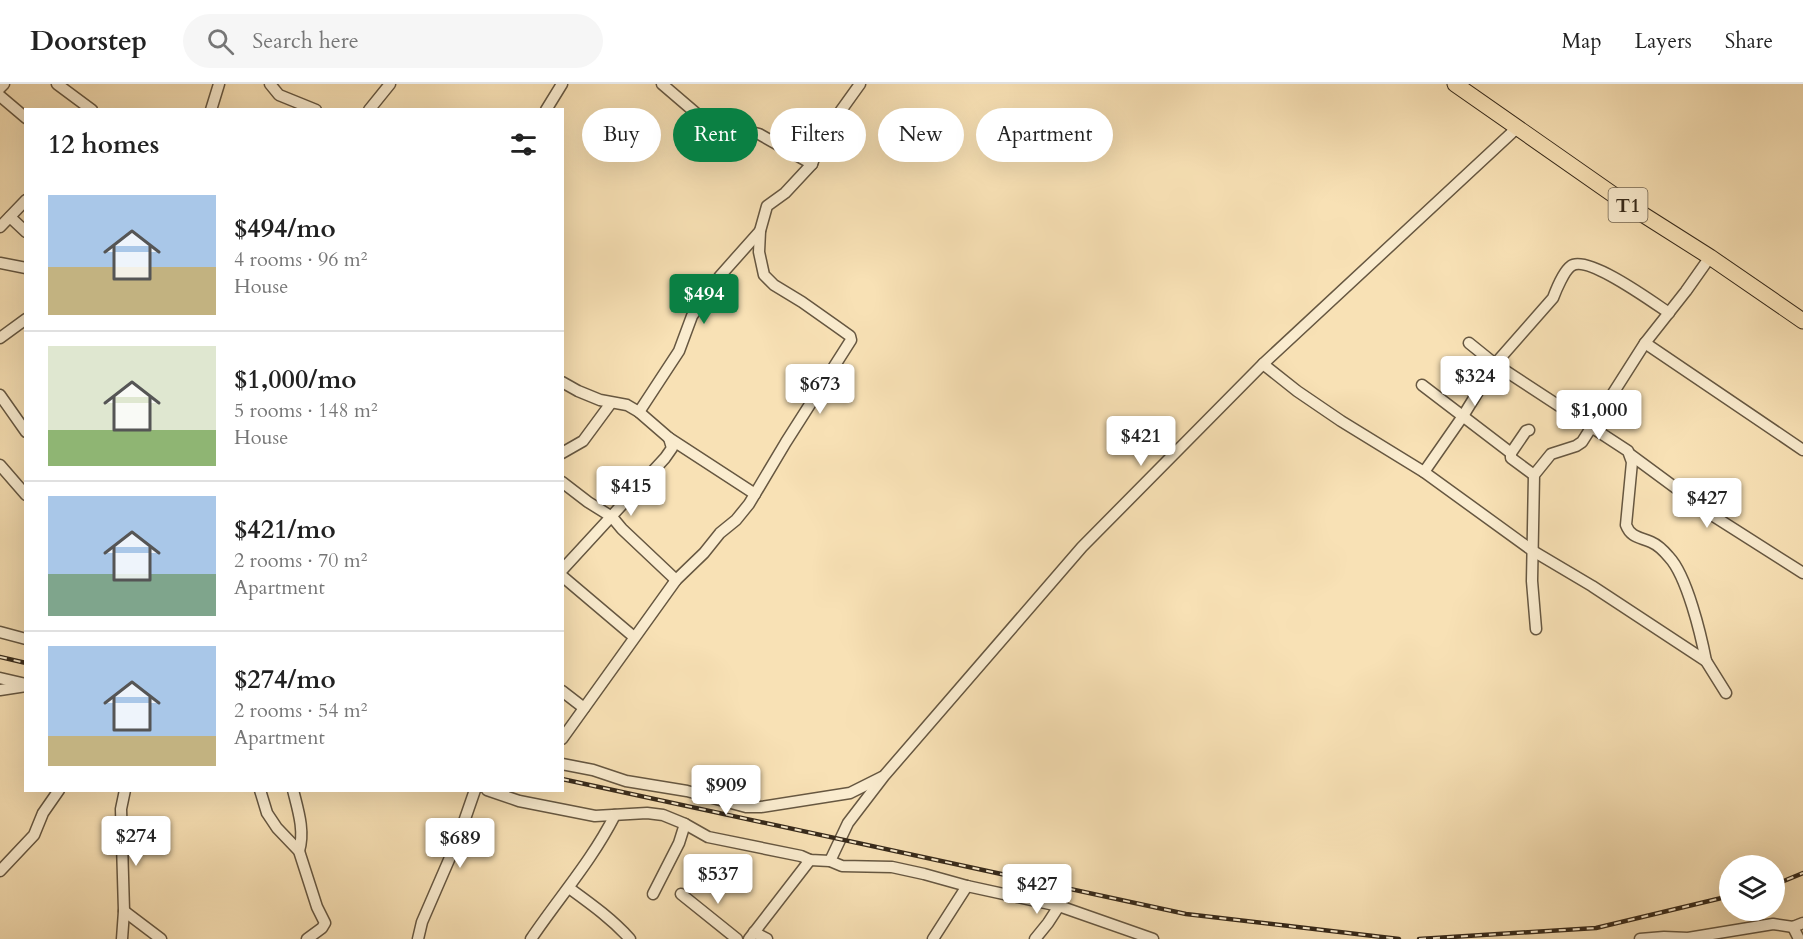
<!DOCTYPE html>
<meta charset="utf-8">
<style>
body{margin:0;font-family:Cardo,serif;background:#f6f6f6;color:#222;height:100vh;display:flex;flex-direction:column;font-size:22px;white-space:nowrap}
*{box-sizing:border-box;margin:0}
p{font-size:20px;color:#767676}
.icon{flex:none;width:33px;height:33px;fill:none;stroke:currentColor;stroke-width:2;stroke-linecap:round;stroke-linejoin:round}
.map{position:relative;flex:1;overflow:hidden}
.panel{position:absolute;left:24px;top:24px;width:540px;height:684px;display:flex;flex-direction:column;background:#fff;border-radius:0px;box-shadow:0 6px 24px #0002}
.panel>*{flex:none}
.hud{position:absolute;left:582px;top:24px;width:570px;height:54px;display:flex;gap:12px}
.fabs{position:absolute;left:1719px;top:771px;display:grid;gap:12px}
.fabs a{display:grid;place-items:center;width:66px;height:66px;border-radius:50%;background:#fff;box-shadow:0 6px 24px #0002;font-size:30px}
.price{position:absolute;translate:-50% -51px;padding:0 14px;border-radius:6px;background:#fff;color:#222;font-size:20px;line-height:39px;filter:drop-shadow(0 2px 3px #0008)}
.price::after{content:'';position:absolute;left:50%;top:36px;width:18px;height:14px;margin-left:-9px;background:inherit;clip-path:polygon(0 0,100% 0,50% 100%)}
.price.current{background:#0b8043;color:#fff}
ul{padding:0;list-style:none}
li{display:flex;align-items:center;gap:18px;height:150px;padding:0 24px}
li+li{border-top:2px solid #e0e0e0}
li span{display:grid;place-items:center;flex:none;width:168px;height:120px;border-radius:0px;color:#555}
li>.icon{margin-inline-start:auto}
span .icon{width:72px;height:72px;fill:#fffc;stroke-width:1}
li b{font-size:26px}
h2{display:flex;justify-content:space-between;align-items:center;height:72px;padding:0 24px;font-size:26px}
.tag{padding:0 21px;border-radius:27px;background:#fff;box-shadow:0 6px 24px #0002;font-size:21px;line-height:54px}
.tag.current{background:#0b8043;color:#fff}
header{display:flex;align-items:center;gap:36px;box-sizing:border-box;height:84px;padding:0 30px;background:#fff;border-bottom:2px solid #e0e0e0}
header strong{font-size:28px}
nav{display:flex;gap:33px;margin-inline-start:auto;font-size:21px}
.search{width:420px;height:54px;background:#f6f6f6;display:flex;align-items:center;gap:15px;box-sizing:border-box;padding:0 21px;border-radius:33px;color:#767676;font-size:22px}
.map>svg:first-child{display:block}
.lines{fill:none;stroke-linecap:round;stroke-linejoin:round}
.minor-casing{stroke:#665741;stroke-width:13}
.highway-casing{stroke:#36291a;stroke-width:17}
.minor{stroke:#faeccf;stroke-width:10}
.highway{stroke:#f8e1b5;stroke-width:15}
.rail-casing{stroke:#36291a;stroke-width:4.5}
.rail{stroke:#faeccf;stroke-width:2;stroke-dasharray:7;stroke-linecap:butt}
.labels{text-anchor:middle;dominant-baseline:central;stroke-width:4.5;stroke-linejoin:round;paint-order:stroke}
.shield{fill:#faeccf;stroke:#716450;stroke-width:1.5}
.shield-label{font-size:20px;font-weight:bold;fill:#36291a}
</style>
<header>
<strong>Doorstep</strong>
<div class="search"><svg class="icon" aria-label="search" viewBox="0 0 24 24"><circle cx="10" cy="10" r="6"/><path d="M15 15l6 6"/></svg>Search here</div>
<nav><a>Map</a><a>Layers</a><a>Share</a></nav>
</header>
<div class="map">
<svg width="1803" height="855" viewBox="0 0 1803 855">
<rect width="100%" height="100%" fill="#f8e1b5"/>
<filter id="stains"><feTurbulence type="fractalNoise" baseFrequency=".00333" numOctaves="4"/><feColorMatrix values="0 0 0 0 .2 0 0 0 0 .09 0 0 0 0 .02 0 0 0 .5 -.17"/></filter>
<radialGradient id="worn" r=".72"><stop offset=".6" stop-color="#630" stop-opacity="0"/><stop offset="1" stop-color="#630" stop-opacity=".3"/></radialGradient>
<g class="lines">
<!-- minor casing -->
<g class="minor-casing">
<g id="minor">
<path d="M57 0 92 26"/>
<path d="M270 0 279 11 316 26"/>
<path d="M662 0 704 36 759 50 812 80"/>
<path d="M0 4 4 0"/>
<path d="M0 12 26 34"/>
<path d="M211 26 219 0"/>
<path d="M369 26 390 0"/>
<path d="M546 26 562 0"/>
<path d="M10 133 26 148"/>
<path d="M0 143 26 116"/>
<path d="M0 179 26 184"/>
<path d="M0 254 26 235"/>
<path d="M1469 259 1495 280 1628 367 1632 378 1626 441C1631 454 1640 453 1651 458 1658 461 1664 467 1669 473 1687 492 1701 551 1706 577"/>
<path d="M1645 259 1803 366"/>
<path d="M1263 280 1297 307 1341 337 1424 388 1533 467 1592 502 1706 577 1726 609"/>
<path d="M562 298 578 307 600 316 627 321 639 328 669 354 755 410"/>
<path d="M1422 301 1511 369"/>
<path d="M0 311 26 348"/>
<path d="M639 328 679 267 692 232 720 192 760 147"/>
<path d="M1529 346 1526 347 1511 369V374L1534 391"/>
<path d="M562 369 583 357 611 319"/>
<path d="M1631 371 1715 433 1803 489"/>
<path d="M0 381 26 411"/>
<path d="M1424 388 1463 332 1495 280 1553 214C1556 206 1564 187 1571 182 1587 170 1654 219 1669 229"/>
<path d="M562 398 588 418 612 433 622 445 676 496"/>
<path d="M562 486 665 374 672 364 669 354"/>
<path d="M562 492 634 553"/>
<path d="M1536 545 1532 497 1534 391 1551 370 1576 362 1582 358 1645 259 1686 207 1710 173"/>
<path d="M0 548 26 555"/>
<path d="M0 594 26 600"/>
<path d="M0 606 26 602"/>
<path d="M562 607 584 624"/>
<path d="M562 655 676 496 704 469 720 449 736 436 749 420 786 358 851 256 850 252 836 242 802 218 774 201 764 191 759 168 760 147 767 122 785 109 812 80 822 53 860 0"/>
<path d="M562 680 593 686 626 697 687 707 746 723H761L850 709 882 693"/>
<path d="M260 706 267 729 277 744 299 767 317 823 325 839 322 844 307 855"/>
<path d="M293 706C298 726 305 747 299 767"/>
<path d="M487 706 519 717 595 732 647 729 663 731 685 740 708 753 801 772 810 776 830 777 842 782 892 783 924 790 967 802 1059 822 1153 855"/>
<path d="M830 777 848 739 884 692 1082 463 1263 280 1518 43"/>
<path d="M0 787 34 751 43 729 59 706"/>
<path d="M569 804C591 820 612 835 630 855"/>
<path d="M653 810 679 759 685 740"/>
<path d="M681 810 737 855"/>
<path d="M124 827 161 855"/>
<path d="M1793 843 1799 855"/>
<path d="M754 848 767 855"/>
<path d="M122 855 124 827 121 725 125 706"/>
<path d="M418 855 422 838 458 755 475 706"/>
<path d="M531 855C560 812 591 778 615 731"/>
<path d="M749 855 810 776"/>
<path d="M933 855 967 802"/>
<path d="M1035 855 1048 839 1059 822"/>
<path d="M1640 855 1664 853 1688 854 1773 840 1793 843 1803 839"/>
</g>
</g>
<!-- highway casing -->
<g class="highway-casing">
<path id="highway" d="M1455 0 1628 121 1710 173 1803 237"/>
</g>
<!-- minor -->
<use href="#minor" class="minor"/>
<!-- highway -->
<use href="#highway" class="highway"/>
<!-- rail casing -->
<g class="rail-casing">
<g id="rail">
<path d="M0 573 26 579"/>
<path d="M562 695 1186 830 1399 855"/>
<path d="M1774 801 1803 789"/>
<path d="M1419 855 1596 844 1730 812"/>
</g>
</g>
<!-- rail -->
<use href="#rail" class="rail"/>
</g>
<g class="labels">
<!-- shield labels -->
<rect class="shield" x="1608.5" y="104" width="39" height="34" rx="4.5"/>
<g class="shield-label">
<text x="1628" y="121">T1</text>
</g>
</g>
<rect width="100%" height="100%" filter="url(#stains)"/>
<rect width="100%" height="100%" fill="url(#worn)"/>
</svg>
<div class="fabs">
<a><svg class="icon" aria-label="layers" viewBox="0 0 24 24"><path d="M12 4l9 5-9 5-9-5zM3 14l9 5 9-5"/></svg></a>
</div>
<b class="price current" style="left:704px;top:241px">$494</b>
<b class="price" style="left:1475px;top:323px">$324</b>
<b class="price" style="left:820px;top:331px">$673</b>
<b class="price" style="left:1599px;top:357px">$1,000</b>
<b class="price" style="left:1141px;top:383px">$421</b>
<b class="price" style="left:631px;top:433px">$415</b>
<b class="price" style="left:1707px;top:445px">$427</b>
<b class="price" style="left:726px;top:732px">$909</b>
<b class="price" style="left:136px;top:783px">$274</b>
<b class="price" style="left:460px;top:785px">$689</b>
<b class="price" style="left:718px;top:821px">$537</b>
<b class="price" style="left:1037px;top:831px">$427</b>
<div class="hud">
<a class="tag">Buy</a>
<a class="tag current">Rent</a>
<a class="tag">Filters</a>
<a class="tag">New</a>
<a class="tag">Apartment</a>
</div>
<section class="panel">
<h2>12 homes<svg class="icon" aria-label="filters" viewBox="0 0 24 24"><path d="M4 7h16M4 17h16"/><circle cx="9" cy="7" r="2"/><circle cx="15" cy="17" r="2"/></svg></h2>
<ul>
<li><span style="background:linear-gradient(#a9c7e8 60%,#c2b280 0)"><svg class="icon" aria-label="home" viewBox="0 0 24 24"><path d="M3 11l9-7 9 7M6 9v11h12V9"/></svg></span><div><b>$494/mo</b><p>4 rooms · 96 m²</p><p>House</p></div></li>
<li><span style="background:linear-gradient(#dfe7d0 70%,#8fb573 0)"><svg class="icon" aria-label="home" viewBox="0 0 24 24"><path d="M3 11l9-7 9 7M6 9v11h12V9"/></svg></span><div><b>$1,000/mo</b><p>5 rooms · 148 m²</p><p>House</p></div></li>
<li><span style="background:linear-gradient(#a9c7e8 65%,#7fa58c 0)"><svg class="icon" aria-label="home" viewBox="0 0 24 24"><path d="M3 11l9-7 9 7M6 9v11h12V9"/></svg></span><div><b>$421/mo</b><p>2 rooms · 70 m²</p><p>Apartment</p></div></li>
<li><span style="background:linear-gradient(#a9c7e8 75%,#c2b280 0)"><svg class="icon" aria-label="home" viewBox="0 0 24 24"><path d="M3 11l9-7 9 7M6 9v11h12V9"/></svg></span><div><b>$274/mo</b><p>2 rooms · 54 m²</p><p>Apartment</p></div></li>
</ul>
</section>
</div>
